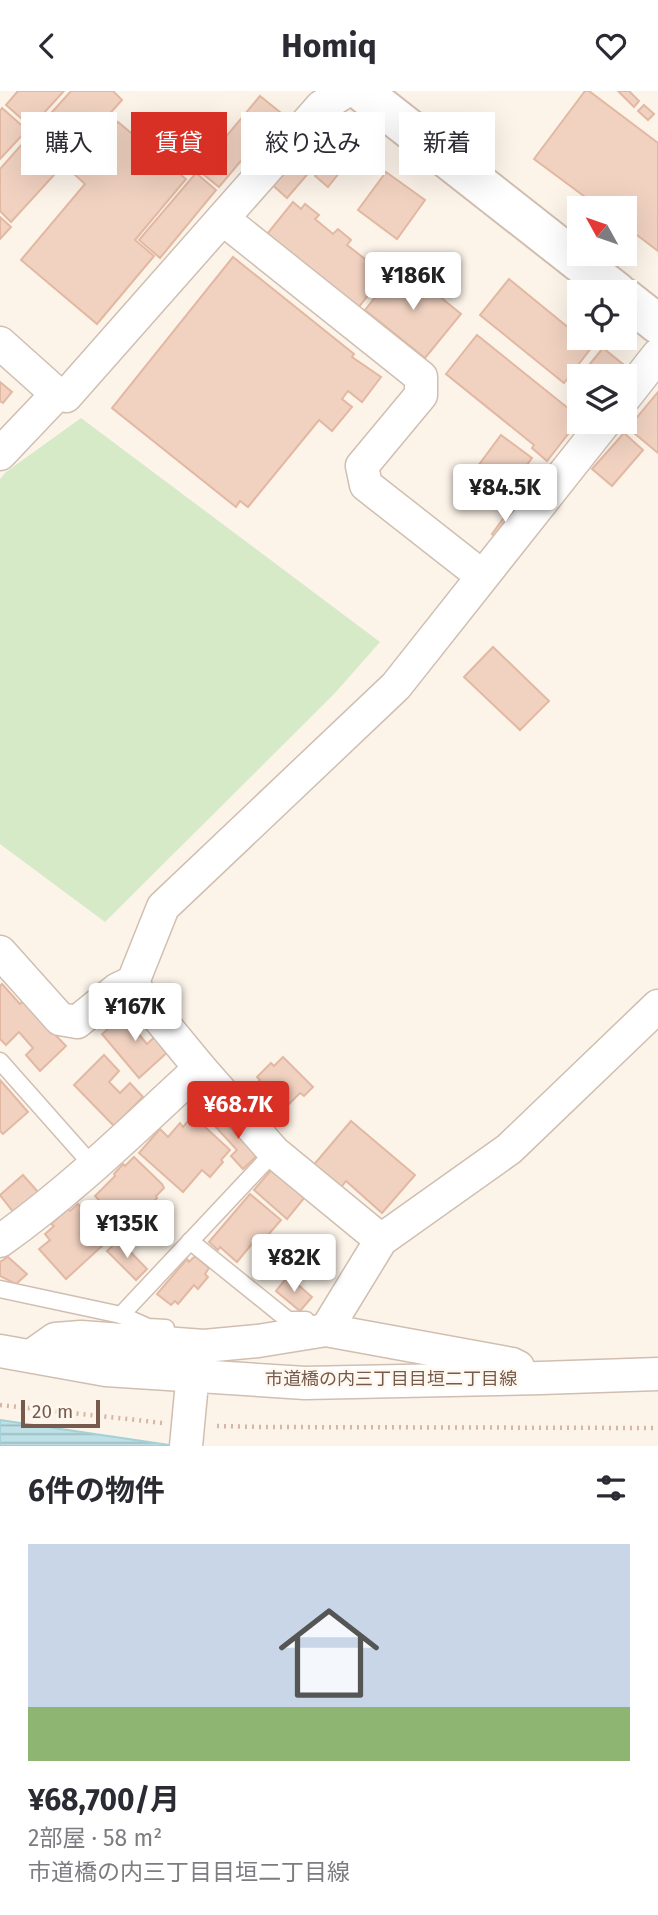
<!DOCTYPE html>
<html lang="ja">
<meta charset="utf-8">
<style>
body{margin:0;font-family:"Fira Sans","Noto Sans JP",sans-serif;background:#f7f7f7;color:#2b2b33;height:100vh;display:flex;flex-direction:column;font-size:26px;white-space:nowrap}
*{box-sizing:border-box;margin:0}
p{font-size:23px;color:#7c7c81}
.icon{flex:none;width:38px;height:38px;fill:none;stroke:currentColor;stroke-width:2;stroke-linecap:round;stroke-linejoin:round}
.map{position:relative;height:1355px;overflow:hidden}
.panel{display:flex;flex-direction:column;background:#fff;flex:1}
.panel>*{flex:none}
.hud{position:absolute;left:21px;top:21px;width:616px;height:63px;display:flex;gap:14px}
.needle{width:46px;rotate:310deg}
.tools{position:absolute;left:567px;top:105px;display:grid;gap:14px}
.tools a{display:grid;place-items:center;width:70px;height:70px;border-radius:0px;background:#fff;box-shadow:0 7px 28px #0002;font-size:35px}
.scale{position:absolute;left:21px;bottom:18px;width:79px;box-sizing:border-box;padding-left:7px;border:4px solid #765a4d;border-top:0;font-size:19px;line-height:24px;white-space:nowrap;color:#765a4d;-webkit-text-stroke:5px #fff8ef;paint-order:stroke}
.price{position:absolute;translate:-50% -60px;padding:0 16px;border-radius:7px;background:#fff;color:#222;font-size:23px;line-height:46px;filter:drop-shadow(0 2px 4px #0008)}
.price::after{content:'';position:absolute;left:50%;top:42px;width:21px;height:16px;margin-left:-10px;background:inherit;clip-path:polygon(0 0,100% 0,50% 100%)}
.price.selected{background:#d93025;color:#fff}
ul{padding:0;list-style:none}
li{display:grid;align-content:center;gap:14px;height:371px;padding:0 28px}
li+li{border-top:2px solid #e1e1e2}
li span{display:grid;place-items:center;height:217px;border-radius:0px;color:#555}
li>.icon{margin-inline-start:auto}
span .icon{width:126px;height:126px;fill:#fffc;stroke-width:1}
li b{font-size:30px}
h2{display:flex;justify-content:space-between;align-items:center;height:84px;padding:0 28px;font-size:30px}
.chip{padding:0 24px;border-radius:0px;background:#fff;box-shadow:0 7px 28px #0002;font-size:24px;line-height:63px}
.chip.selected{background:#d93025;color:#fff}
header{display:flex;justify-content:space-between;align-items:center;height:91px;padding:0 28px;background:#fff;font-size:32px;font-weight:700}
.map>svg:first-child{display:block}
.pitch{fill:#d6eac7}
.water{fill:url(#water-rules);stroke:#a4d1d7;stroke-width:2}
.building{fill:#f1d2c1;stroke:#e3b8a2;stroke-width:2}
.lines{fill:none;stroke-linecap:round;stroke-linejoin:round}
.lane-casing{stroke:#d0beb1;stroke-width:19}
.street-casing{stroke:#d0beb1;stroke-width:35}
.secondary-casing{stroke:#d3bdaf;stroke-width:42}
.path{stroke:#d6b5a4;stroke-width:4.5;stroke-dasharray:2 5;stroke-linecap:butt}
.lane{stroke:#fff;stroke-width:16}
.street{stroke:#fff;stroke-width:32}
.secondary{stroke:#fff;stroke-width:38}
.street-bridge-casing{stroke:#d0beb1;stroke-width:35;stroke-linecap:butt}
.street-bridge{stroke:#fff;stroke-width:32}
.labels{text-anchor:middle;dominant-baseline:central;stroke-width:5;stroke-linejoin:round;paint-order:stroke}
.street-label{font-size:18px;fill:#765a4d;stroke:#fff8ef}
</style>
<header><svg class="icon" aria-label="back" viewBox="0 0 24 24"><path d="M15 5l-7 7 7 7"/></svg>Homiq<svg class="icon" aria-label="heart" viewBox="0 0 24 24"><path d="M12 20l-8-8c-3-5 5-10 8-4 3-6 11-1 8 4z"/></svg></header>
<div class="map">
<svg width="658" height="1355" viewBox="0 0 658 1355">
<defs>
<pattern id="water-rules" width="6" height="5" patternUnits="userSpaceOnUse" patternTransform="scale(1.75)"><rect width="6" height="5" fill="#bde1e6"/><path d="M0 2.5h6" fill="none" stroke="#9eb9bd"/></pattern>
</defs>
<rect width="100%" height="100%" fill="#fcf4e9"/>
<!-- pitch -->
<path class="pitch" d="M81 327 380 551 335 602 105 831 0 753V388L6 381Z"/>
<!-- water -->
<path class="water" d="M0 1329 176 1355H0Z"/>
<!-- building -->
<g class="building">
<path d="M18 0H64L31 36 6 14Z"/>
<path d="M71 0H113L122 9 67 70 35 40Z"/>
<path d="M585 0H589L658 52V160L625 135V117H600L534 68Z"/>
<path d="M618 0H629L639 10 634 16Z"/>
<path d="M260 5 281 22 219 96 198 79Z"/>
<path d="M644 14 654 23 648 29 638 20Z"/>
<path d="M2 17 27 39 0 68V20Z"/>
<path d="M118 31 186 88 135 149 154 165 97 233 21 169 85 93 74 83Z"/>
<path d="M324 32 333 38 337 48 319 70 300 53Z"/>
<path d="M31 43 64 73 11 131 0 120V78Z"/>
<path d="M299 54 318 71 287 107 268 90Z"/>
<path d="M331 67 343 77 328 96 315 85Z"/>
<path d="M386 81 425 109 397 148 358 119Z"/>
<path d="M196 82 216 99 160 167 139 149Z"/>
<path d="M293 111 301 118 305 113 319 124 315 128 333 143 338 138 351 149 347 154 365 168 370 163 382 173 377 178 384 184 358 217 267 143Z"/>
<path d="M0 126 11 136 0 148Z"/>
<path d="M233 166 354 263 352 266 381 286 362 311 348 300 342 308 352 316 332 340 319 329 248 416 240 410 236 416 112 317Z"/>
<path d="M401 174 461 223 425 267 365 219Z"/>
<path d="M509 188 592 256 564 292 480 224Z"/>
<path d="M477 244 579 326V329L547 370 532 357 534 354 446 283Z"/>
<path d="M603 257 634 282 625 285H580Z"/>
<path d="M579 287V305L570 298Z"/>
<path d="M0 291 12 301 3 312 0 310Z"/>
<path d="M658 301V362L628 337Z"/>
<path d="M624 342 643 359 612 395 592 378Z"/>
<path d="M501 344 532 367 503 406 472 383Z"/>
<path d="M511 417 518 422 499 448 492 443Z"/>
<path d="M493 556 549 610 520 639 464 586Z"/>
<path d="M2 893 20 913 23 910 66 955 40 980 26 964 33 957 19 941 6 954 0 948V895Z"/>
<path d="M134 916 147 930 136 940 147 953 158 943 171 958 139 987 102 943Z"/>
<path d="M104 964 119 980 109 991 120 1002 130 992 143 1006 114 1035 74 994Z"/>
<path d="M283 966 313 996 304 1005 300 1002 285 1017 288 1020 279 1028 250 999 260 989 257 986 271 972 274 975Z"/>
<path d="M0 989 28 1021 3 1043 0 1040Z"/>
<path d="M198 1019 205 1025 203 1027 208 1032 205 1036 230 1059 221 1069 223 1071 210 1086 202 1079 183 1101 139 1062 160 1038 168 1046 180 1032 183 1036Z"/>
<path d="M228 1022 262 1060 243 1078 231 1065 237 1059 214 1034Z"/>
<path d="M351 1030 415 1084 382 1122 346 1090 339 1099 312 1076Z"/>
<path d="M134 1066 162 1093 164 1097 156 1105 157 1107 144 1120 140 1116 122 1133 95 1105 115 1085 114 1083 123 1073 125 1075Z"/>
<path d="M272 1078 305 1106 287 1128 254 1099Z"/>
<path d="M23 1084 38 1101 14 1122 0 1104Z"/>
<path d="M250 1103 281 1129 260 1153 255 1149 237 1171 220 1156 218 1159 209 1151Z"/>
<path d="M78 1113 86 1122 90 1118 114 1144 66 1188 39 1158 50 1149 45 1143 54 1135 51 1133 68 1118 70 1120Z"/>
<path d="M119 1149 147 1178 136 1189 107 1160Z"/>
<path d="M195 1165 209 1177 205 1183 208 1186 198 1198 194 1194 178 1213 175 1210 171 1214 157 1203 187 1168 189 1171Z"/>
<path d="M8 1166 27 1183 16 1193 0 1185V1171Z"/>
<path d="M288 1185 312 1206 300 1220 276 1200Z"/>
</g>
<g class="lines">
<!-- lane casing -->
<g class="lane-casing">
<g id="lane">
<path d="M0 970 93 1075"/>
<path d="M190 1150 288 1229H306"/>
<path d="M0 1198 121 1224 274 1061"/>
<path d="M121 1224 148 1236 166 1237"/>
</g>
</g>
<!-- street casing -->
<g class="street-casing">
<g id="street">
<path d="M223 128 421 286V304L362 375 366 394 482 485"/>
<path d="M0 252 57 303 0 363"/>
<path d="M57 303 66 305 321 16 346 0"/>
<path d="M625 306 658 264"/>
<path d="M0 861 60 928 77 931 118 898 133 891 163 816 396 595 605 331"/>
<path d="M133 891 139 903 200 977 274 1061 381 1149"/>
<path d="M0 1150C72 1099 135 1037 200 977"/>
<path d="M326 1239 381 1149 509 1058 658 915"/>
<path d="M0 1260 106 1279 305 1292 541 1287 658 1283"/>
<path d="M31 1265 55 1248 81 1246 204 1255 258 1250 326 1239 512 1273 518 1276"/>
</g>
</g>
<!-- secondary casing -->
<g class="secondary-casing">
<g id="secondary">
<path d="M361 0 617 201"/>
<path d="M625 207 658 233"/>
</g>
</g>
<!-- path -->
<g class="path">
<path d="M0 1314 163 1332"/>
<path d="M217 1335 260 1336 658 1337"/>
</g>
<!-- lane -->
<use href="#lane" class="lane"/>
<!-- street -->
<use href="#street" class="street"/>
<!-- secondary -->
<use href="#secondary" class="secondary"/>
<!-- street-bridge casing -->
<g class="street-bridge-casing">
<path id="street-bridge" d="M186 1355 191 1302"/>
</g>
<!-- street-bridge -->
<use href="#street-bridge" class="street-bridge"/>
</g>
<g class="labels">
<!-- street labels -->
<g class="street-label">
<text x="391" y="1288">市道橋の内三丁目目垣二丁目線</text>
</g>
</g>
</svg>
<div class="tools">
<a><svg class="needle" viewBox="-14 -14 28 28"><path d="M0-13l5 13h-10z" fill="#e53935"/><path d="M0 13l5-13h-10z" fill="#7c7c81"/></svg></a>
<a><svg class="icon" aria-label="locate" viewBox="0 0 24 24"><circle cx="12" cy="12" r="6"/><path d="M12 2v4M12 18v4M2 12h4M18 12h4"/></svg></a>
<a><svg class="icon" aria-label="layers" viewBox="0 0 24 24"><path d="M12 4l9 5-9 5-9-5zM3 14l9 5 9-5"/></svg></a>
</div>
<div class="scale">20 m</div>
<b class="price" style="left:413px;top:221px">¥186K</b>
<b class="price" style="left:505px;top:433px">¥84.5K</b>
<b class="price" style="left:135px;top:952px">¥167K</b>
<b class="price selected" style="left:238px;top:1050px">¥68.7K</b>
<b class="price" style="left:127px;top:1169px">¥135K</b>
<b class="price" style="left:294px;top:1203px">¥82K</b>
<div class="hud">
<a class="chip">購入</a>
<a class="chip selected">賃貸</a>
<a class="chip">絞り込み</a>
<a class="chip">新着</a>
</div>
</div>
<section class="panel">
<h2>6件の物件<svg class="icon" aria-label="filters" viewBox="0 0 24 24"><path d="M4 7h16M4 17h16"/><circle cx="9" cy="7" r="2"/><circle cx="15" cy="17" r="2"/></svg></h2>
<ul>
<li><span style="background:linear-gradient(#c9d6e8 75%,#8fb573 0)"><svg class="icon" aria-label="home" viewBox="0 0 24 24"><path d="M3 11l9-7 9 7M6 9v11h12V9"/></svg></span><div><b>¥68,700/月</b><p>2部屋 · 58 m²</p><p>市道橋の内三丁目目垣二丁目線</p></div></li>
</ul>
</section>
